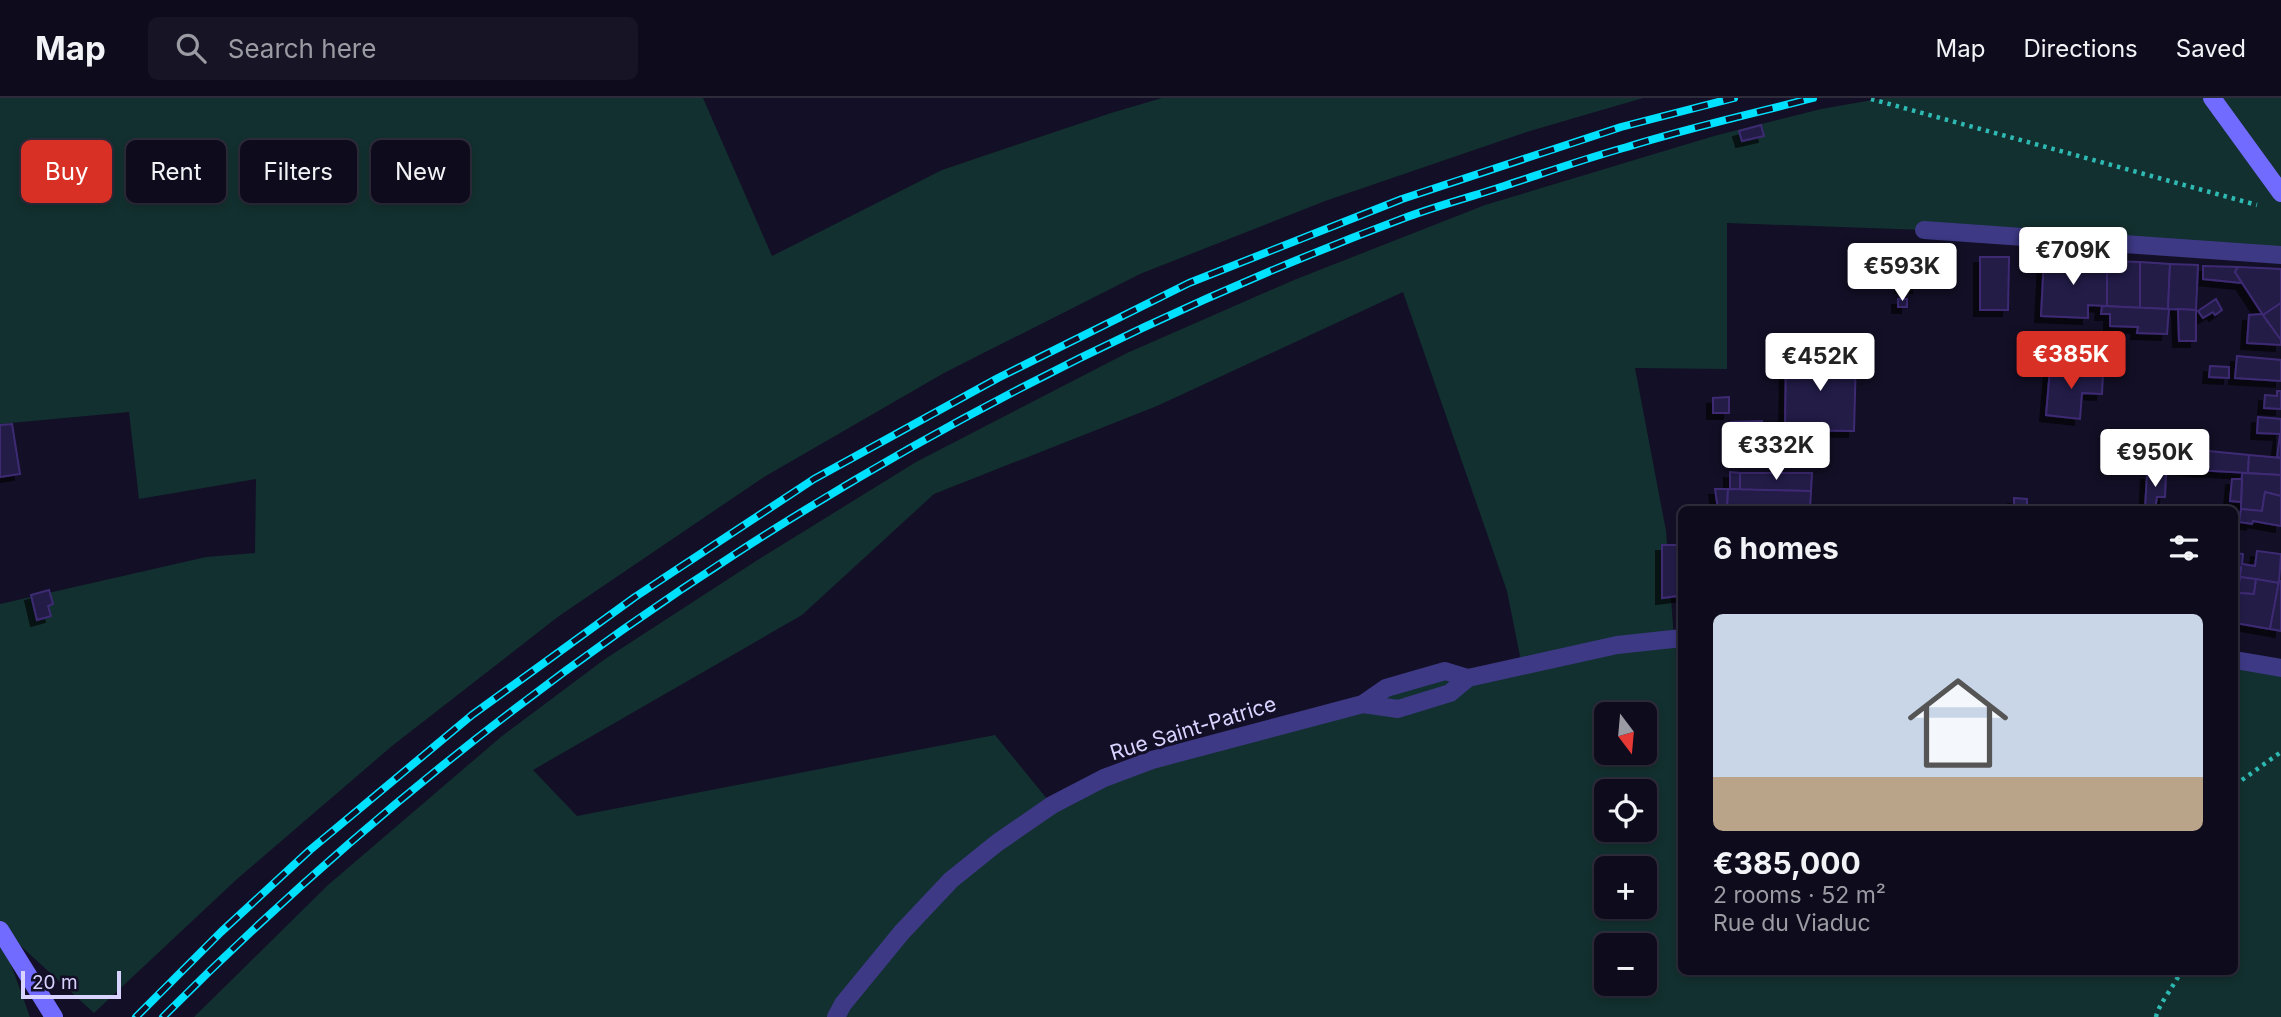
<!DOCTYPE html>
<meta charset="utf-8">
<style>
body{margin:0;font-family:Inter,sans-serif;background:#171425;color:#f1f3f6;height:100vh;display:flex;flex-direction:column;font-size:26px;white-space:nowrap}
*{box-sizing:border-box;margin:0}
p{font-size:23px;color:#9b9ba3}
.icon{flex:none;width:38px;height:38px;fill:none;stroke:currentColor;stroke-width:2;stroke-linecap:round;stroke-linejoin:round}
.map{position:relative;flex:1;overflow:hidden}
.side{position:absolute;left:1678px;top:408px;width:560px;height:469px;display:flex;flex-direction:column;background:#0e0b1c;border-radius:10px;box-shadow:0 4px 10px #0003,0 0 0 2px #2e2b3b}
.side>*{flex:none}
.top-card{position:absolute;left:21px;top:42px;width:665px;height:63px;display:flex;gap:14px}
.needle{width:46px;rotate:164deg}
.tools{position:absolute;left:1594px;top:604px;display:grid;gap:14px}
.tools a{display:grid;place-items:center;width:63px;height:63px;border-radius:10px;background:#0e0b1c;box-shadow:0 4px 10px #0003,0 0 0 2px #2e2b3b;font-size:35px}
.scale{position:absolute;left:21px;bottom:18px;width:100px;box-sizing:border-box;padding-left:7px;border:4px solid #d9d4ff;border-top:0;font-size:19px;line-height:24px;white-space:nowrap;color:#d9d4ff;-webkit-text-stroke:5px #130f26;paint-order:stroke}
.price{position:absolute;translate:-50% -60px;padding:0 16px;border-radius:7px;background:#fff;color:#222;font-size:23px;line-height:46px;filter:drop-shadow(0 2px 4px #0008)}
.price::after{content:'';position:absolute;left:50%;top:42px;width:21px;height:16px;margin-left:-10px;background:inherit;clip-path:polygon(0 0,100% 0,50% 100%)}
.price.on{background:#d93025;color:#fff}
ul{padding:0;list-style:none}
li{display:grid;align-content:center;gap:14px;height:371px;padding:0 35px}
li+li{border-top:2px solid #2e2b3b}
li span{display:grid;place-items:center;height:217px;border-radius:10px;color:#555}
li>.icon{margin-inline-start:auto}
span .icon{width:126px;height:126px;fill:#fffc;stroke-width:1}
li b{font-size:30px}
h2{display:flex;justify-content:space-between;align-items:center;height:84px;padding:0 35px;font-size:30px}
.chip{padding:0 24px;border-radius:10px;background:#0e0b1c;box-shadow:0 4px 10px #0003,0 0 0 2px #2e2b3b;font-size:24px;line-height:63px}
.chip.on{background:#d93025;color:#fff}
header{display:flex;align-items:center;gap:42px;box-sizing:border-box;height:98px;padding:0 35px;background:#0e0b1c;border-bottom:2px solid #2e2b3b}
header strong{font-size:33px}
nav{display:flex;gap:38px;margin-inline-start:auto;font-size:24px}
.search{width:490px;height:63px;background:#171425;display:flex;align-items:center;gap:18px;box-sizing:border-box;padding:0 24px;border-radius:10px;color:#9b9ba3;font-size:26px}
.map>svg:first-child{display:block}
.green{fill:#12302f;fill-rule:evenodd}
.building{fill:#241a47;stroke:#3c2c73;stroke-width:2;filter:url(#shadow)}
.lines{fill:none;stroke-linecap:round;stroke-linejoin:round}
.path{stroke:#2eb9b3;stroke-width:4.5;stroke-dasharray:3.5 5;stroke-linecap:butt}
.street{stroke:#3d3985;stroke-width:18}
.secondary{stroke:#716bff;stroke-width:18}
.rail-casing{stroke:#00e0ff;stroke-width:8}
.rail{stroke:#130f26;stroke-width:5;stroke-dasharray:16;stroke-linecap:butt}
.labels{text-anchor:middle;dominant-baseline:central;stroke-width:6;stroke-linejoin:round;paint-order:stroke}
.street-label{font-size:21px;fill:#d9d4ff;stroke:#130f26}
</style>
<header>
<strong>Map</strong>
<div class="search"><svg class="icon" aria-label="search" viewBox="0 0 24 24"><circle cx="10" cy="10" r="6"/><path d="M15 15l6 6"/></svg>Search here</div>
<nav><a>Map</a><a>Directions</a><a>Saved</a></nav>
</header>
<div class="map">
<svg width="2281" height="919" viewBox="0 0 2281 919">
<defs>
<filter id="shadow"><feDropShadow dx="-6" dy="6" stdDeviation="0" flood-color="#0009"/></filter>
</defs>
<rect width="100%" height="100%" fill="#130f26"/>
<!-- green -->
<g class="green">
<path d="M0 0H703L772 158 942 72 1111 15 1162 0H1643L1530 33 1325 103 1140 176 944 275 764 379 559 518 392 648 236 782 94 915 0 829V506L206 459 255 455 256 381 139 401 129 314 0 326Z"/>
<path d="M1884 0H2281V157L1924 132 1727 125V271L1635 270 1666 433 1674 541 1682 540V873H2235V562L2281 570V919H194L328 787 502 638 605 561 756 463 916 364 1127 255 1294 182 1485 107 1714 38 1821 11ZM1403 194 1507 493 1522 568 1386 590 1104 680 1052 707 995 637 577 718 533 672 802 517 934 396 1157 308ZM1606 616H1645V654H1606ZM1606 693H1645V732H1606ZM1606 770H1645V808H1606ZM1606 847H1645V886H1606Z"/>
<path d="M0 836 30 919H0Z"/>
</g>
<!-- building -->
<g class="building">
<path d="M1761 27 1764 38 1742 43 1739 33Z"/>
<path d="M1980 159H2009L2008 212H1980Z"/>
<path d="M2044 160 2107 163V208L2088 207V220L2041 218Z"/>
<rect x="1901" y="161" width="17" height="28"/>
<path d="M2107 163 2140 164V210L2107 208Z"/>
<path d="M2140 164 2170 166 2168 211 2140 210Z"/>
<path d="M2170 166 2198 167 2196 212 2168 211Z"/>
<path d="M2203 168 2238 169 2235 174 2242 185 2203 181Z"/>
<path d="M2238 169 2281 171V205L2263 217 2235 174Z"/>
<rect x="1898" y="201" width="9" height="8"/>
<path d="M2216 201 2222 212 2215 217 2213 214 2203 220 2198 213Z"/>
<path d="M2281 205V243L2263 217Z"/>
<path d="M2102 208 2169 211 2167 236 2137 235 2138 229 2110 228V216H2101Z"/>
<path d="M2178 211 2196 212V243H2179Z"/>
<path d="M2262 216 2281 242V247L2247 245 2249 217Z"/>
<path d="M1786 256 1856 258 1854 333 1785 332Z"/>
<path d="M2237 258 2281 262V283L2235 280Z"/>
<path d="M2210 268 2229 269V280L2209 279Z"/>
<path d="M2050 271 2103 274 2102 296 2082 295 2080 321 2046 317Z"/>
<path d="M2277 293H2281V311L2264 310 2265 297 2277 298Z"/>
<path d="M1729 299V315H1713V300Z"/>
<path d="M2258 319 2281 321V336L2257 335Z"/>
<path d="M1762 323V359L1731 360V324Z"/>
<path d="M12 326 20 376 0 379V327Z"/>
<path d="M2280 336H2281V360L2277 359Z"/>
<path d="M2168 349 2198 352 2197 372 2167 369Z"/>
<path d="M2198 352 2249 357 2248 375 2197 372Z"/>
<path d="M2249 357 2281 360V377L2248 375Z"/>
<path d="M1730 374 1740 375V392L1730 391Z"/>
<path d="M1740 375H1812L1811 393 1740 392Z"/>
<path d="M2242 375 2281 377V398L2265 394 2262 413 2241 411Z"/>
<path d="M2147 376H2166L2165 399H2157L2155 411H2145Z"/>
<path d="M2232 381H2242L2241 404 2230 403Z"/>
<path d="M1715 391H1728L1727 411H1718Z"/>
<path d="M1728 391 1811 393 1810 411H1727Z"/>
<path d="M2265 394 2281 398V428L2253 423 2252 426 2239 424 2241 411 2262 413Z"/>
<path d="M2014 400 2027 401V411H2014Z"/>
<path d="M2004 408V411H1987V409Z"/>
<path d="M1662 447H1679L1677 498 1662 500Z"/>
<path d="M2257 453 2281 456 2279 485 2240 479 2241 469H2235V455L2243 456 2242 466 2255 468Z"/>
<path d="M1679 456H1682V498H1677Z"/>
<path d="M2235 469H2241L2235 522Z"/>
<path d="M2240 479 2256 481 2254 496 2238 495Z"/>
<path d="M2256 481 2279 485 2270 531 2235 525 2238 495 2254 496Z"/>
<path d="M2279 483H2281V533L2270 531Z"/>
<path d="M49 492 53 506 48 508 51 518 37 522 31 497Z"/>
</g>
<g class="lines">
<!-- path -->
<g class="path">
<path d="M1871 1 2257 107"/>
<path d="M2235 687 2281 654"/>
<path d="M2235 704V709"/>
<path d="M2235 753 2237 756 2235 759"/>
<path d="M2156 919C2158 907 2175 887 2181 873"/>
</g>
<!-- street -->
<g class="street">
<path d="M1924 132 2281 157"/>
<path d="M2235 562 2281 570"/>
<path d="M1363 606 1398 611 1450 595 1468 580 1617 547 1682 540"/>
<path d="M836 919 843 906 902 834 951 782 997 745 1052 707 1104 680 1152 662 1363 606 1386 590 1445 573 1468 580"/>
</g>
<!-- secondary -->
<g class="secondary">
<path d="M2212 0 2281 95"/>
<path d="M0 832 54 919"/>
</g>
<!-- rail casing -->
<g class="rail-casing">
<g id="rail">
<path d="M136 919 221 834 310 752 472 617 635 499 814 381 998 280 1189 185 1402 101 1621 29 1734 0"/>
<path d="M163 919C515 566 939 293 1407 119 1440 107 1474 98 1507 87 1547 74 1587 60 1627 49 1688 30 1751 16 1813 0"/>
</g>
</g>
<!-- rail -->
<use href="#rail" class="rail"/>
</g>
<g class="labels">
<!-- street labels -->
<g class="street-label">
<text transform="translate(1193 630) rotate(-17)">Rue Saint-Patrice</text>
</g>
</g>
</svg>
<div class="tools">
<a><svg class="needle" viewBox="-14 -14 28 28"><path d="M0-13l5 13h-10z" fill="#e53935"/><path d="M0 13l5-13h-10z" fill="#9b9ba3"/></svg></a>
<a><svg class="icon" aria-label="locate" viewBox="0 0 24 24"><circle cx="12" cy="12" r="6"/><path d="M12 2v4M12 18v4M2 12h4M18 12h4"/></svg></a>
<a>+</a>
<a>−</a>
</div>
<div class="scale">20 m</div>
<b class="price" style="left:2073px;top:189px">€709K</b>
<b class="price" style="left:1902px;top:205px">€593K</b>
<b class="price on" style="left:2071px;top:293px">€385K</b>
<b class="price" style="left:1820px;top:295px">€452K</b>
<b class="price" style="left:1776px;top:384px">€332K</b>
<b class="price" style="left:2155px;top:391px">€950K</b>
<div class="top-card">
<a class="chip on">Buy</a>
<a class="chip">Rent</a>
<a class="chip">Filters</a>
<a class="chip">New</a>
</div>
<section class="side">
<h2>6 homes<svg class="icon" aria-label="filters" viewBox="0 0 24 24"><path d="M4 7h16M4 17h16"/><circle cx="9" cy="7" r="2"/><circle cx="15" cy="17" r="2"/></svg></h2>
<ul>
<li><span style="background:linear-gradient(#c9d6e8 75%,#b9a48a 0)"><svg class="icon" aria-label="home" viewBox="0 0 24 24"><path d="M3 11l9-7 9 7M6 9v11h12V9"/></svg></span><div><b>€385,000</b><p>2 rooms · 52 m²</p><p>Rue du Viaduc</p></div></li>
</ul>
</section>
</div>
